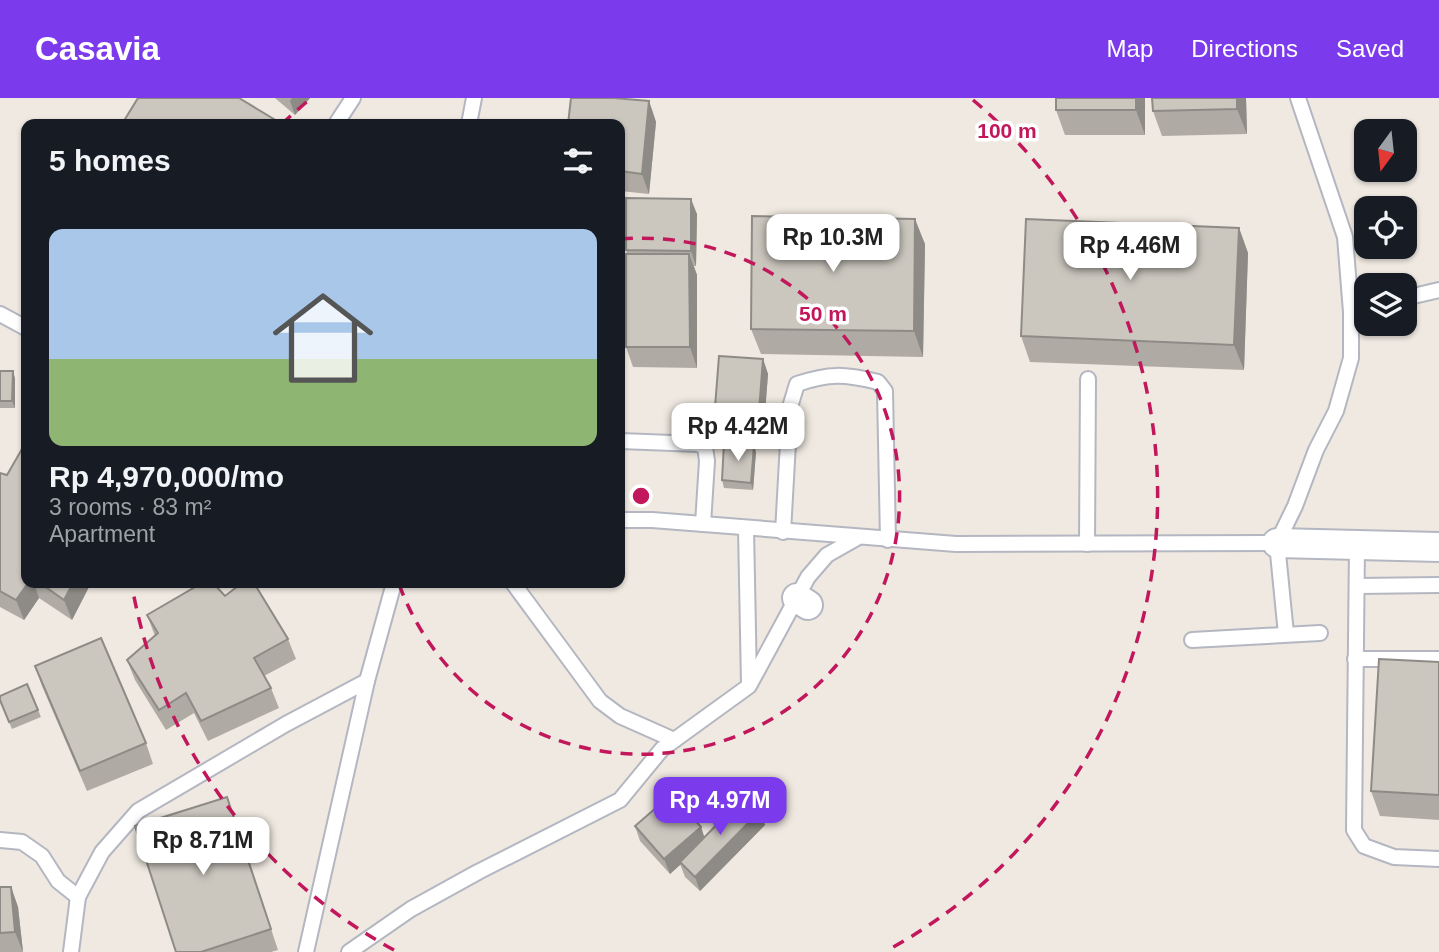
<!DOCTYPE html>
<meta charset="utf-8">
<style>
body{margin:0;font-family:Helvetica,sans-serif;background:#242831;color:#f1f3f6;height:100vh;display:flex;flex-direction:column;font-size:26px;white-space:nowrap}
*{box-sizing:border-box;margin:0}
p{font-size:23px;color:#9ea1a6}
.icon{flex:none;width:38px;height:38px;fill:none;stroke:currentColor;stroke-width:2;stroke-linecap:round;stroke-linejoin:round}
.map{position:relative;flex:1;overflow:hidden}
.side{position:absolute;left:21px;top:21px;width:604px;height:469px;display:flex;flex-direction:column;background:#171b24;border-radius:14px;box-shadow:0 2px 5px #0004}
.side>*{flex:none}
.needle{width:46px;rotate:195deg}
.fabs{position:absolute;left:1354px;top:21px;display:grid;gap:14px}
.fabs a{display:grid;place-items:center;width:63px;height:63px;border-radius:14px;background:#171b24;box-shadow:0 2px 5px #0004;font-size:35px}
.price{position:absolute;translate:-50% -60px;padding:0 16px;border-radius:14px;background:#fff;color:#222;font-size:23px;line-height:46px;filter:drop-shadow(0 2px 4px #0008)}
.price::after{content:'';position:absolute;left:50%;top:42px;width:21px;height:16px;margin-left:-10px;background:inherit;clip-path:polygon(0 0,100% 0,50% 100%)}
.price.active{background:#7c3aed;color:#fff}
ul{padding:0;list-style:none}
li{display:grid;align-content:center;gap:14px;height:371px;padding:0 28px}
li span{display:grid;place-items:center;height:217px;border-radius:14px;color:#555}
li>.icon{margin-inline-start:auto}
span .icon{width:126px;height:126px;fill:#fffc;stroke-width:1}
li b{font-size:30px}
h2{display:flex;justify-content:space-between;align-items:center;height:84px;padding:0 28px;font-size:30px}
header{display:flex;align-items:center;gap:42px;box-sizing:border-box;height:98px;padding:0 35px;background:#7c3aed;color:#fff}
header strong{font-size:33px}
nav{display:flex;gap:38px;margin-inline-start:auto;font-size:24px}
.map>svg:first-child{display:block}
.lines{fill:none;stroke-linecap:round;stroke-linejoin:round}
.service-casing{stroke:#b4b7c1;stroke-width:18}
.minor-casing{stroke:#b4b7c1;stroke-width:32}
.service{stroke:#fff;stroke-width:14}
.minor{stroke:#fff;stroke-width:28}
.wall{fill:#afaba4}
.shaded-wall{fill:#8e8b86}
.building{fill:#cbc7bf;stroke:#8e8b86;stroke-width:2}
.ring{fill:none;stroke:#c2185b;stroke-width:3.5;stroke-dasharray:12 9}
.centre{fill:#c2185b;stroke:#fff;stroke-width:3.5}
.ring-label{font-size:21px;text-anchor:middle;font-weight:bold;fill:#c2185b;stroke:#fff;stroke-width:7;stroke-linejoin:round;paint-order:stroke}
</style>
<header>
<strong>Casavia</strong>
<nav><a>Map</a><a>Directions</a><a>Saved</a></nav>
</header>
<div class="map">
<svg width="1439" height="854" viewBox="0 0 1439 854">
<rect width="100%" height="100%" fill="#efe9e1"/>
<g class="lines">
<!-- service casing -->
<g class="service-casing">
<g id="service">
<path d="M336 26 353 0"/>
<path d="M469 26 474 0"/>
<path d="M1405 200 1439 192"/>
<path d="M0 216 26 230"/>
<path d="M620 343 698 346 705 349 707 363 703 426"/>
<path d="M620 422H652L956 446 1277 445"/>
<path d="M746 430 749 586"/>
<path d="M783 434 790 309 797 286C830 275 844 276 878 284L885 293 888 442"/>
<path d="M1087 446 1088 281"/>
<path d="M1357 447 1354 732 1364 748 1394 759 1439 761"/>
<path d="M513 485 600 603 620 618 674 642"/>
<path d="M1357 488 1439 487"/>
<path d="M1286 536 1277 445 1295 408 1316 352 1336 313 1351 260V214L1345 139 1298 0"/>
<path d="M1192 542 1320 535"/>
<path d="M1355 561H1439"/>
<path d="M0 742 22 744 42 758 58 783 78 799"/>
<path d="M71 854 78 799 102 754 138 713 286 626 367 583"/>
<path d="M306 854 367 583 394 485"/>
<path d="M349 854 411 811 478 774 620 702 662 651 749 588 808 479 827 457 857 440"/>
</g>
</g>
<!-- minor casing -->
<g class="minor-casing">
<g id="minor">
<path d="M1277 445 1439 449"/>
<path d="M797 500 808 507"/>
</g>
</g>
<!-- service -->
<use href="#service" class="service"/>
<!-- minor -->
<use href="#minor" class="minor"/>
</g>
<!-- wall -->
<g class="wall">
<path d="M275 0H310L295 17Z"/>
<path d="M1145 0V37H1065L1056 12Z"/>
<path d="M1152 0H1246L1247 36 1162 38 1153 13Z"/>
<path d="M649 3 656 24 649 96 620 93V26Z"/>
<path d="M697 116 696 168H694L697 177V270L633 269 626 249 627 156 626 152Z"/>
<path d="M1239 130 1248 155 1244 272 1030 264 1021 238Z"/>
<path d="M925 146 923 259 761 256 751 231Z"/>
<path d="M763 261 768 276 763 341 719 336 714 322Z"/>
<path d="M0 273 15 280V310H0Z"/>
<path d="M756 354 753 392 724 390 722 382Z"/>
<path d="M0 375 26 485H91L72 522 39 500 24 522 0 509Z"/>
<path d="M225 498 288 541 296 561 264 578 271 590 279 610 208 643 194 615 166 632 135 582 127 562 155 538 147 517Z"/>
<path d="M1439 564V722L1380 718 1371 693Z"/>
<path d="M35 568 146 645 153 666 87 693 42 588Z"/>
<path d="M27 586 41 619 12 631 0 603Z"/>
<path d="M760 713 765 727 700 793 685 779 680 766 670 776 640 743 635 728 701 729 704 739Z"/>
<path d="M234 719 278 852 271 854H176Z"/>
<path d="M0 789H11L18 809 23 854H0Z"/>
</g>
<!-- shaded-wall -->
<g class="shaded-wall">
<path d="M292 0H310L295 17 290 3Z"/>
<path d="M1136 0H1145V37L1136 12Z"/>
<path d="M1237 0H1246L1247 36 1237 11Z"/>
<path d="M649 3 656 24 649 96 642 76Z"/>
<path d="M691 101 697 116 696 168 691 153Z"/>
<path d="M915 121 925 146 923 259 914 233Z"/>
<path d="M1239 130 1248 155 1244 272 1234 247Z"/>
<path d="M689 156 697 177V270L690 249Z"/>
<path d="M763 261 768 276 763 341 758 326Z"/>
<path d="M13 273 15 280V310L12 303Z"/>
<path d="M754 347 756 354 753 392 751 385Z"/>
<path d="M28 485H34L39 500 24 522 16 502Z"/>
<path d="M73 485H91L72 522 64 502Z"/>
<path d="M760 713 765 727 700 793 695 779Z"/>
<path d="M701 729 706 744 670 776 664 761Z"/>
<path d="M11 789 18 809 23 854 15 834Z"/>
</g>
<!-- building -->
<g class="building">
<path d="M138 0H239L282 26H122Z"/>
<path d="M571 0H614L649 3 642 76 620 73V26H568Z"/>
<rect x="1056" y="0" width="80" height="12"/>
<path d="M1152 0H1237V11L1153 13Z"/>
<path d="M626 100 691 101V153L626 152Z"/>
<path d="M752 118 915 121 914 233 751 231Z"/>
<path d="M1026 121 1239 130 1234 247 1021 238Z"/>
<path d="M626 156H689L690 249H626Z"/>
<path d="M719 258 763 261 758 326 714 322Z"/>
<path d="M0 273H13L12 303H0Z"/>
<path d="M26 344V485H28L16 502 0 493V375L7 377Z"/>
<path d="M724 345 754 347 751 385 722 382Z"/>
<path d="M40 485H73L64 502Z"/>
<path d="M202 485H213L225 498 242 485H254L288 541 254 560 271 590 201 623 186 595 159 612 127 562 158 535 147 517Z"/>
<path d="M101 540 146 645 80 673 35 568Z"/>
<path d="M1379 561 1439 564V697L1371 693Z"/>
<path d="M27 586 38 612 9 624 0 602V598Z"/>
<path d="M672 696 701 729 664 761 635 728Z"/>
<path d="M745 698 760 713 695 779 680 764Z"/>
<path d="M227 699 271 831 201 854H176L135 728Z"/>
<path d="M0 789H11L15 834 0 835Z"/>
</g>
<!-- distance rings -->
<g class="ring">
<path d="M621 141A258 258 0 1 1 399 486"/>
<path d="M394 852A517 517 0 0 1 132 488M282 26A517 517 0 0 1 309 2M973 2A517 517 0 0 1 888 852"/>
</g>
<circle cx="641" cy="398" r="10" class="centre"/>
<g class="ring-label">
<text x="1007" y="40">100 m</text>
<text x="823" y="223">50 m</text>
</g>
</svg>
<div class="fabs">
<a><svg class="needle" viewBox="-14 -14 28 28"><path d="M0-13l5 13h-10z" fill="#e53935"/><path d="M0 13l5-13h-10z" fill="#9ea1a6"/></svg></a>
<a><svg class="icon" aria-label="locate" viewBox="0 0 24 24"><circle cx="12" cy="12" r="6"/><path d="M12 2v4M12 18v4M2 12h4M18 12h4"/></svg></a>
<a><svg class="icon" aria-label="layers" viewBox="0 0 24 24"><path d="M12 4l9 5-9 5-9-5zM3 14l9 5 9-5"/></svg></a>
</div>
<b class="price" style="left:833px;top:176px">Rp 10.3M</b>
<b class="price" style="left:1130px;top:184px">Rp 4.46M</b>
<b class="price" style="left:738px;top:365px">Rp 4.42M</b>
<b class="price active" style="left:720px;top:739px">Rp 4.97M</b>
<b class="price" style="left:203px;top:779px">Rp 8.71M</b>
<section class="side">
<h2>5 homes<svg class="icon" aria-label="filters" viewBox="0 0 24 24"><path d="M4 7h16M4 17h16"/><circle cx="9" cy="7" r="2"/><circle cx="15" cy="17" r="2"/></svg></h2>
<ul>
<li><span style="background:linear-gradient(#a9c7e8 60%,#8fb573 0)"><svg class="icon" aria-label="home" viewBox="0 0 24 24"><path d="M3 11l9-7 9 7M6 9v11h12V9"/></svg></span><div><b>Rp 4,970,000/mo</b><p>3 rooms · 83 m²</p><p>Apartment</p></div></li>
</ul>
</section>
</div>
